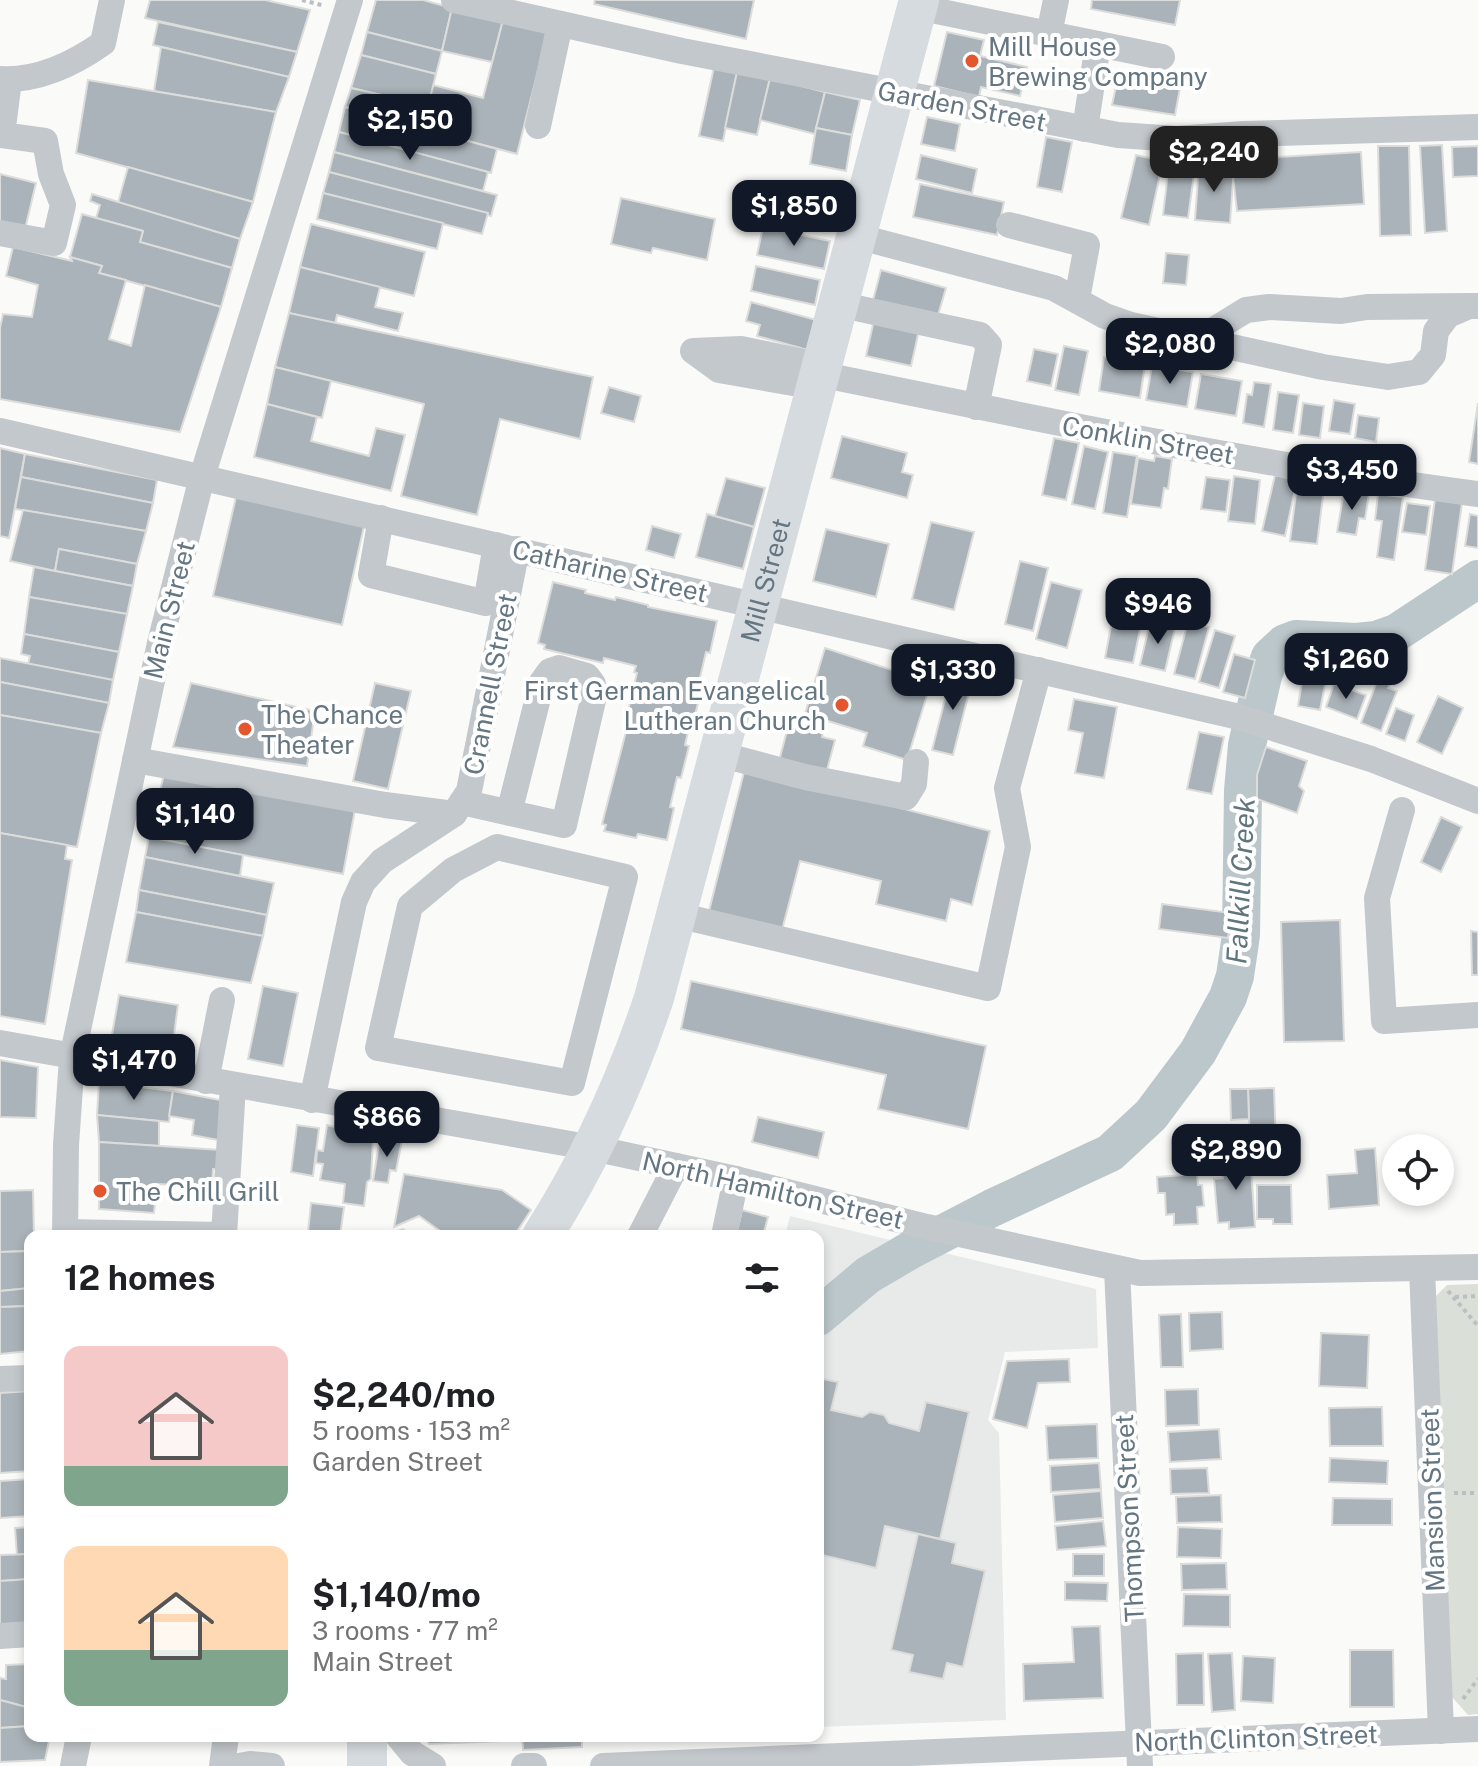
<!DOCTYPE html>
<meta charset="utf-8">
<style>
body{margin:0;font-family:"Public Sans",sans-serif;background:#f2f2f2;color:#202124;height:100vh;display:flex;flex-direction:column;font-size:30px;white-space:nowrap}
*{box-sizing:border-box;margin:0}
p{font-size:26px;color:#757577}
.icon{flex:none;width:44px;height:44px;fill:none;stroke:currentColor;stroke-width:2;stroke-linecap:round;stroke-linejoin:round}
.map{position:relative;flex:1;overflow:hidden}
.drawer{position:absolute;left:24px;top:1230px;width:800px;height:512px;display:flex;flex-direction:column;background:#fff;border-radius:16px;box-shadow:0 4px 12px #0003}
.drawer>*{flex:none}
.tools{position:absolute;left:1382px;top:1134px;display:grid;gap:16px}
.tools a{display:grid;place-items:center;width:72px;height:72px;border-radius:50%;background:#fff;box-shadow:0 4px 12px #0003;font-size:40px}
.price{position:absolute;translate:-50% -68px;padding:0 18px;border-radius:16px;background:#111827;color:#fff;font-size:26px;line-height:52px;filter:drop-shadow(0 2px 4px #0008)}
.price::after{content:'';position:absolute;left:50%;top:48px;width:24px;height:18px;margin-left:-12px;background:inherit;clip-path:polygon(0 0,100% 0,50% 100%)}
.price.active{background:#222;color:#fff}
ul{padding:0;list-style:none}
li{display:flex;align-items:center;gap:24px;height:200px;padding:0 40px}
li span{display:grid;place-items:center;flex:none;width:224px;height:160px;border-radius:16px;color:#555}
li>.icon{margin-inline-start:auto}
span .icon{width:96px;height:96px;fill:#fffc;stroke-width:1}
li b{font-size:34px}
h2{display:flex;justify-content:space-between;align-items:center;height:96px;padding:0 40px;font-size:34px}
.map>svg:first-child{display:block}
.built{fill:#e8e9e9}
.green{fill:#dadfd7}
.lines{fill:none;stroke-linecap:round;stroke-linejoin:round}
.river{stroke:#bbc7cb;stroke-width:38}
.building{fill:#aab3b9;stroke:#dcdcda;stroke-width:2}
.path{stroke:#bbbfc2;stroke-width:4;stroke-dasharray:4 4;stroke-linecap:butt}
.minor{stroke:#c3c8cc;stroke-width:26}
.highway{stroke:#d6dbdf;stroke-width:40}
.poi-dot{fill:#e4572e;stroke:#fff;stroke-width:3}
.labels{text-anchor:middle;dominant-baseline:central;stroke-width:8;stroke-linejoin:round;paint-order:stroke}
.poi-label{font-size:26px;fill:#657683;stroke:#fff;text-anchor:start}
.street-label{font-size:26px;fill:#657683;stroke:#fff}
.water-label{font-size:28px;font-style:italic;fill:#60757c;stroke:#fff}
</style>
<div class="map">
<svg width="1478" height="1766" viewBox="0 0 1478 1766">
<rect width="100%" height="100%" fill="#fafaf8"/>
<!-- built -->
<path class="built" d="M790 1216 1096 1289 1098 1348 1005 1352 988 1420 999 1433 1006 1720 818 1727V1236H785Z"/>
<!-- green -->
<path class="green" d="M1478 1284V1714L1468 1715 1452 1697 1434 1298 1447 1285Z"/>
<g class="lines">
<!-- river -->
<path class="river" d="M818 1317 868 1275 909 1251 992 1208 1110 1153 1151 1115 1198 1052 1228 997 1235 976 1241 935 1243 791 1247 745 1263 676 1270 657 1285 643 1296 639 1356 642 1376 640 1396 633 1478 579"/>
</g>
<!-- building -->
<g class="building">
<path d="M150 0H265L310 10 297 52 145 18Z"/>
<path d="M376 0H423L452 8 442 51 367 32Z"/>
<path d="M595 0H754L746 39 594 4Z"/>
<path d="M1092 0H1180L1175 25 1091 9Z"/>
<path d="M452 8 503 20 492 62 442 51Z"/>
<path d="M503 20 548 31 517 154 415 127 421 104 428 106 433 85 483 98Z"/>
<path d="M158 22 297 52 289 77 153 45Z"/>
<path d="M367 32 442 51 436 74 361 55Z"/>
<path d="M947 32 984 40 980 56 1027 67 1020 96 981 87 979 97 934 86Z"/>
<path d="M161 47 289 77 276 112 154 91Z"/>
<path d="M361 55 436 74 428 106 351 88Z"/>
<path d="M714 67 737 72 723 141 699 136Z"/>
<path d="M737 72 770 78 757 135 725 128Z"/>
<path d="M1118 77 1180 88 1175 115 1112 105Z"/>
<path d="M770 78 825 92 815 134 760 120Z"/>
<path d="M88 80 276 112 253 202 76 153Z"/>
<path d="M351 88 421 104 415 127 345 107Z"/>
<path d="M825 92 860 100 852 135 816 128Z"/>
<path d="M345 107 497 149 491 173 339 132Z"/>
<path d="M927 117 960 124 955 151 921 144Z"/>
<path d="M816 128 852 135 846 171 810 164Z"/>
<path d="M339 132 488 172 483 191 334 152Z"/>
<path d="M1046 137 1072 142 1062 192 1037 187Z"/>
<path d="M1442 145 1447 231 1425 233 1420 146Z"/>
<path d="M1378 146H1409L1411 235 1380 236Z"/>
<path d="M1478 146V176L1453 177 1452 147Z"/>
<path d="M334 152 497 195 491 216 329 172Z"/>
<path d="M1361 152 1364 204 1237 211 1231 160Z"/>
<path d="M921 155 977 169 972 193 916 179Z"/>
<path d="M1136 155 1163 161 1149 225 1121 218Z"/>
<path d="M1169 164 1195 167 1188 218 1163 215Z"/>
<path d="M1199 164 1234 167 1230 223 1195 220Z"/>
<path d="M128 167 253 202 240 239 118 203Z"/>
<path d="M329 172 488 213 482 234 323 193Z"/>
<path d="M0 174 36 183 25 229 0 223Z"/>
<path d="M920 184 1004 202 997 235 913 217Z"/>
<path d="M323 193 443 223 437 249 317 219Z"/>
<path d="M92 194 240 239 232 268 140 242 143 231 96 218 100 205 90 201Z"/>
<path d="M621 198 715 219 707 260 653 248 651 253 611 244Z"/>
<path d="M82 214 143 231 140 242 232 268 221 307 99 273 102 266 70 257Z"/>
<path d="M311 224 425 252 414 296 300 267Z"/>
<path d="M763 227 830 241 824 269 757 255Z"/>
<path d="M13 247 72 261 70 257 102 266 99 273 126 280 109 339 131 346 145 285 221 307 180 432 0 399V328L3 314 32 317 38 285 6 276Z"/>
<path d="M1166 253 1189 255 1186 285 1163 283Z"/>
<path d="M756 266 820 280 815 305 751 291Z"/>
<path d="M300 267 380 287 375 307 403 313 398 331 337 315 335 325 289 313Z"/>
<path d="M881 270 946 288 936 322 872 304Z"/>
<path d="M751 302 816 320 808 350 757 336 760 325 746 321Z"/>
<path d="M289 313 593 377 580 439 500 419 477 515 401 496 424 404 275 367Z"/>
<path d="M874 320 919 330 911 366 866 356Z"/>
<path d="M1064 346 1088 351 1079 395 1055 390Z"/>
<path d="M1034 349 1058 354 1051 386 1027 381Z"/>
<path d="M1104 357 1145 364 1140 398 1099 391Z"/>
<path d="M1152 366 1193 372 1187 407 1146 400Z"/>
<path d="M275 367 331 381 322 418 267 404Z"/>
<path d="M1201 374 1242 381 1236 416 1195 409Z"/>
<path d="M1254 382 1271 384 1264 427 1243 423 1247 394 1252 395Z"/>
<path d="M609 387 641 396 634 422 601 413Z"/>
<path d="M1278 392 1299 395 1293 433 1273 430Z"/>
<path d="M1334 400 1355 404 1350 434 1329 431Z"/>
<path d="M1303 403 1324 406 1320 438 1299 435Z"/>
<path d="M1478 403V464L1469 462Z"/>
<path d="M267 404 317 417 311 441 369 456 376 428 405 435 391 491 254 457Z"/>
<path d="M1358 415 1379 418 1376 442 1355 438Z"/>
<path d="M842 436 907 453 902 472 913 475 907 498 831 478Z"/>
<path d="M1054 438 1079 443 1066 500 1042 495Z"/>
<path d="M1084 446 1108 452 1095 509 1072 504Z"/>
<path d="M0 448 25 454 9 538 0 536Z"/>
<path d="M1113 452 1137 456 1127 517 1103 513Z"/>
<path d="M25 454 157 480 153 503 21 477Z"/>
<path d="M1155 456 1172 459 1168 489 1164 488 1161 508 1131 504 1138 458 1154 461Z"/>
<path d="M1275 475 1297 480 1285 536 1262 531Z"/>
<path d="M1234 476 1260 480 1255 524 1228 521Z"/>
<path d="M21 477 153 503 146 531 15 509Z"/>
<path d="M1206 477 1230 480 1226 512 1201 509Z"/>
<path d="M726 478 765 488 754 527 715 516Z"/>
<path d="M1297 485 1324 488 1317 544 1290 541Z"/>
<path d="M1344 491 1369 494 1365 519 1359 518 1356 535 1337 532Z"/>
<path d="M1378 494 1403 497 1394 560 1377 557 1382 521 1375 520Z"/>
<path d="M236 497 364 526 342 625 213 596Z"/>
<path d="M1435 499 1462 503 1452 574 1425 570Z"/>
<path d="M1407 503 1430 506 1426 535 1402 532Z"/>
<path d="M23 510 146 531 137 564 59 549 55 571 10 561Z"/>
<path d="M707 514 754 527 743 569 696 557Z"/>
<path d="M1470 514 1478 516V548L1465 546Z"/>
<path d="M931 522 974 532 954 610 912 599Z"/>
<path d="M652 526 681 534 674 558 646 550Z"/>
<path d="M826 529 889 544 876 597 813 581Z"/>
<path d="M59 549 137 564 133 586 55 571Z"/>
<path d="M1020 561 1048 568 1033 631 1005 624Z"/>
<path d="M34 567 133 586 127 614 29 597Z"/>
<path d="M553 582 586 590 585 593 615 600 616 597 648 605V607L717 621 710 653 706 652 699 682 703 683 695 715 692 714 685 745 689 746 681 778 677 777 670 807 674 808 667 840 638 834 636 838 604 831 606 825 602 824 628 724H625L637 673 634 672 636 666 604 658 603 663 544 649 545 645 538 643Z"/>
<path d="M1051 582 1082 590 1067 648 1036 639Z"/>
<path d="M29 597 127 614 119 652 24 634Z"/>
<path d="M1115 605 1144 611 1133 663 1105 658Z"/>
<path d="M1150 622 1175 628 1165 671 1140 665Z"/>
<path d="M1188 622 1209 627 1195 679 1174 674Z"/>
<path d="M1215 630 1235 636 1219 688 1199 682Z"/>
<path d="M24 634 119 652 113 680 28 664 30 656 21 654Z"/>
<path d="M825 648 895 671 900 655 936 666 907 760 863 746 867 733 805 714Z"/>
<path d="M1234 654 1255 660 1245 698 1223 692Z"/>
<path d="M0 658 113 680 109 703 0 682Z"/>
<path d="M953 668 974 673 953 755 932 750Z"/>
<path d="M1304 670 1327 674 1320 710 1298 706Z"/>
<path d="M1378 679 1390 684 1388 688 1397 691 1381 731 1361 723Z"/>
<path d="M0 682 109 703 101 733 0 715Z"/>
<path d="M191 683 315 711 307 766 173 747Z"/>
<path d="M375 683 411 691 388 789 353 781Z"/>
<path d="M1334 684 1366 695 1357 719 1326 707Z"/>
<path d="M1438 696 1463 708 1442 754 1417 742Z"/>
<path d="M1074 699 1117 707 1104 778 1075 773 1083 733 1068 730Z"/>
<path d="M1396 708 1414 715 1405 741 1386 734Z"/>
<path d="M0 715 101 733 77 847 0 833Z"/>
<path d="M790 719 824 728 822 737 835 740 827 770 778 765Z"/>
<path d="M1199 732 1224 737 1212 794 1187 789Z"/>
<path d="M1266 747 1307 761 1299 786 1304 791 1297 813 1257 799V775Z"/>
<path d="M166 766 357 799 343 874 149 837Z"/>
<path d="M745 768 990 831 972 905 951 899 946 921 876 904 881 881 800 861 782 930 709 911Z"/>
<path d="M1441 817 1462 827 1441 872 1421 862Z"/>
<path d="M0 833 67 845 65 859 72 860 45 1024 0 1016Z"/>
<path d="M149 837 243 855 240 876 145 857Z"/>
<path d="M145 857 274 883 267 915 139 890Z"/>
<path d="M139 890 267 915 263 936 136 912Z"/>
<path d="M1162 904 1231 913 1228 938 1159 929Z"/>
<path d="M136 912 263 936 251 983 126 962Z"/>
<path d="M1340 920 1344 1041 1284 1042 1281 922Z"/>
<path d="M1471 931 1478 932V975H1472Z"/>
<path d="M691 981 986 1046 968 1129 878 1109 886 1075 681 1029Z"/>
<path d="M263 986 298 993 283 1066 248 1059Z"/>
<path d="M119 995 178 1005 174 1035 184 1037 181 1052 111 1040Z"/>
<path d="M0 1060 38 1067 36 1118 0 1117Z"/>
<path d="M99 1082 173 1091 169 1122 97 1115Z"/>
<path d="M1274 1088 1276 1144 1250 1145 1248 1089Z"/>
<path d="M1230 1089H1248L1249 1119 1231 1120Z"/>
<path d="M173 1091 225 1101 218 1140 192 1135 194 1120 169 1116Z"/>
<path d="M97 1115 159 1121V1146L99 1142Z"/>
<path d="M758 1117 824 1132 818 1158 752 1142Z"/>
<path d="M297 1125 319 1128 313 1176 291 1172Z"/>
<path d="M327 1125 355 1132 354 1136 371 1135 373 1139 371 1179 367 1182 364 1206 343 1203 345 1184 320 1180 323 1164 316 1163 317 1150 323 1151Z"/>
<path d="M380 1137 402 1140 396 1171 390 1170 388 1183 373 1181Z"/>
<path d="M99 1142 221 1150 222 1169H213L212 1186 157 1184 154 1213 99 1209Z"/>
<path d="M1375 1148 1379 1205 1329 1209 1327 1175 1357 1173 1355 1150Z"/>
<path d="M1250 1153 1255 1227 1229 1229V1222L1218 1223 1214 1179 1223 1178 1221 1155Z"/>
<path d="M404 1174 502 1190 531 1210 514 1236H447L419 1216 394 1227Z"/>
<path d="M1197 1174 1198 1185H1202L1204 1206 1197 1207 1198 1224 1174 1225V1214L1166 1215 1165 1193H1158L1157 1177Z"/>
<path d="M1257 1185H1291L1292 1224H1273V1219H1257Z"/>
<path d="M33 1190 34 1236H30V1251L0 1252V1191Z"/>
<path d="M311 1203 344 1207 340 1236 308 1232Z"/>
<path d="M742 1210 768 1217 763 1236H736Z"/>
<path d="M403 1229 412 1236H381Z"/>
<path d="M30 1251V1288L0 1291V1252Z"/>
<path d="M30 1288V1306L0 1307V1291Z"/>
<path d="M30 1306V1351L0 1354V1307Z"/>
<path d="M1222 1312 1223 1349 1190 1351 1189 1313Z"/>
<path d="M1181 1314 1183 1367H1161L1159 1315Z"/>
<path d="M1321 1333 1369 1335 1367 1388 1319 1386Z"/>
<path d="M1069 1359 1070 1382 1038 1383 1027 1428 993 1419 1007 1361Z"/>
<path d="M818 1378 838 1382 831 1410 862 1417 870 1412 884 1415 889 1423 919 1431 926 1402 969 1412 940 1539 885 1526 876 1568 818 1554Z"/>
<path d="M1198 1389 1199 1425 1166 1426 1165 1390Z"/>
<path d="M30 1391V1471L0 1473V1393Z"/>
<path d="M1382 1407 1383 1446H1330L1329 1408Z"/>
<path d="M1097 1424 1098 1458 1048 1460 1046 1426Z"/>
<path d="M1219 1429 1221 1459 1170 1462 1168 1432Z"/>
<path d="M1330 1458 1388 1461 1387 1484 1329 1482Z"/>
<path d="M1099 1463 1101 1489 1051 1492 1050 1466Z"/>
<path d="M1207 1468 1209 1493 1171 1494 1170 1469Z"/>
<path d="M30 1479V1516L0 1518V1481Z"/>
<path d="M1101 1491 1103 1518 1055 1522 1053 1495Z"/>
<path d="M1221 1495 1222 1522 1177 1523 1176 1497Z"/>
<path d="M1333 1498 1392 1499V1525H1332Z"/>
<path d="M1103 1521 1106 1546 1057 1550 1055 1526Z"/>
<path d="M30 1527V1554L17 1555 15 1528Z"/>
<path d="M1178 1527 1222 1529 1221 1558 1177 1557Z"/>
<path d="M918 1534 956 1543 952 1563 985 1571 963 1667 947 1663 943 1679 909 1672 913 1655 891 1650Z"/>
<path d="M30 1554V1579L0 1581V1555Z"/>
<rect x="1073" y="1554" width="31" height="22"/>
<path d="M1226 1563 1227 1589 1182 1590 1181 1564Z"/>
<path d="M30 1579V1624L0 1626V1581Z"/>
<path d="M1065 1582 1108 1583 1107 1601 1065 1600Z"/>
<path d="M1184 1594 1230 1595V1627L1183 1626Z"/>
<path d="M1100 1626 1103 1698 1024 1701 1023 1664 1074 1662 1072 1627Z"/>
<path d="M1350 1650H1393L1394 1707H1350Z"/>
<path d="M1203 1653 1204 1705H1177L1176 1654Z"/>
<path d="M1232 1653 1235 1710 1212 1712 1208 1654Z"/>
<path d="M1243 1656 1275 1658 1273 1703 1241 1701Z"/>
<path d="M30 1664V1708L0 1700V1678L6 1679V1665Z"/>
<path d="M0 1700 30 1708V1726L0 1728Z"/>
<path d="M30 1726V1736H50L45 1760 0 1762V1728Z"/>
<path d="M426 1736H501L503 1741 429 1744Z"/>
<path d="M522 1736H582V1747L523 1750Z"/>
</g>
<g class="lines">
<!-- path -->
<g class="path">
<path d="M302 0 325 6"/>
<path d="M1448 1291 1478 1326"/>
<path d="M1455 1297 1478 1296"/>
<path d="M1454 1493H1478"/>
<path d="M1463 1699 1478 1679"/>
</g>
<!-- minor -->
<g class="minor">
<path d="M454 0 682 51 1118 135 1177 139 1243 134 1478 127"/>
<path d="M917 7 1049 34 1056 0"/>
<path d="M1049 34 1162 57"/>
<path d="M0 79C38 81 72 65 103 43L112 0"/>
<path d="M538 126 560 24"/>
<path d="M1085 129 1098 44"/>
<path d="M1009 225 1087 245 1077 299"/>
<path d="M0 233 54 243 63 205 51 174 45 141 2 135 9 80"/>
<path d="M856 236 1054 288 1105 316 1131 325 1323 367 1388 377 1419 372 1433 355 1436 331 1448 315 1469 306H1478"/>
<path d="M838 304 980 335 989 345 976 407"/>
<path d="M1202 342 1217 328 1246 310 1269 307 1341 311 1367 307 1467 306"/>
<path d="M819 374C1038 419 1257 465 1478 494"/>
<path d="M816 387 719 370 693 351 741 349 822 366"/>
<path d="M0 431 1235 716 1371 759 1478 801"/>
<path d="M381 518 371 575 486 603 496 545"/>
<path d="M719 754 805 777 906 797 914 784 916 762"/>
<path d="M135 760 385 805 454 814"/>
<path d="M462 802 564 825 594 696 593 684 587 676 559 668 550 671 542 682 509 813"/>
<path d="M1402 810 1377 898 1384 1021 1478 1015"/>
<path d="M497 847 625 877 572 1083 378 1048 410 906 453 870Z"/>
<path d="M677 915 988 988 1018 847 1007 788 1039 670"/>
<path d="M0 1043 593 1148 736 1179 927 1227 1140 1273 1478 1267"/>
<path d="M206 1081 222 1000"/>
<path d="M312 1100 354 902 363 882 382 861 454 814 469 791 517 549"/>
<path d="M65 1232 224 1235 233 1086"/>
<path d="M65 1236 66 1145 72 1058 160 643 202 477 350 0"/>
<path d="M640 1236 676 1166"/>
<path d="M724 1236 736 1179"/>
<path d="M1117 1269 1140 1766"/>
<path d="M1422 1269 1441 1731"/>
<path d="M0 1379 30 1378"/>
<path d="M0 1636 30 1634"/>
<path d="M398 1736 412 1753 433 1766"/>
<path d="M73 1766 79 1736"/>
<path d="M222 1766 226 1736"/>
<path d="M239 1766 250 1764 272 1766"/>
<path d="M524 1766H534"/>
<path d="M603 1766 1478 1729"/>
</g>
<!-- highway -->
<g class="highway">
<path id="s1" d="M542 1236C590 1161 626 1082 654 998L919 0"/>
<path d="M367 1766V1736"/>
</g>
</g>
<!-- markers -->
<g class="poi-dot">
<circle cx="972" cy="61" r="8"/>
<circle cx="842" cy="705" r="8"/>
<circle cx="245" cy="729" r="8"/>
<circle cx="100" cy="1191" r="8"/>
</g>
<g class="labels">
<!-- poi labels -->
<g class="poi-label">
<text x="988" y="46">Mill House<tspan x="988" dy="30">Brewing Company</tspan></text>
<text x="826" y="690" text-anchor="end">First German Evangelical<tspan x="826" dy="30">Lutheran Church</tspan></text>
<text x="261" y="714">The Chance<tspan x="261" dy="30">Theater</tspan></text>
<text x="116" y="1191">The Chill Grill</text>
</g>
<!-- street labels -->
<g class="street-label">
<text transform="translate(962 106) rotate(11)">Garden Street</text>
<text transform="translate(1148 440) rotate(10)">Conklin Street</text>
<text transform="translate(610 571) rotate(13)">Catharine Street</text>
<text stroke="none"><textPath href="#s1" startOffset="696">Mill Street</textPath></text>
<text transform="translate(169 610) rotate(-76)">Main Street</text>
<text transform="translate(490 684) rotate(-79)">Crannell Street</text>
<text transform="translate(773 1190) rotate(13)">North Hamilton Street</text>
<text transform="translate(1432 1500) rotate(-92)">Mansion Street</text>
<text transform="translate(1129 1518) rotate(-93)">Thompson Street</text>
<text transform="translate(1256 1738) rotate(-2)">North Clinton Street</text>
</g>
<!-- water labels -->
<g class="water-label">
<text transform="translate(1240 881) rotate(-87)">Fallkill Creek</text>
</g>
</g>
</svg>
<div class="tools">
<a><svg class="icon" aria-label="locate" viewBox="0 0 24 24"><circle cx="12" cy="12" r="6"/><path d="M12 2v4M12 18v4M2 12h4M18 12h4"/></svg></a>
</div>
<b class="price" style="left:410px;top:162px">$2,150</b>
<b class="price active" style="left:1214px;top:194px">$2,240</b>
<b class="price" style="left:794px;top:248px">$1,850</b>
<b class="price" style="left:1170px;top:386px">$2,080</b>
<b class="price" style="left:1352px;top:512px">$3,450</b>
<b class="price" style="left:1158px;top:646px">$946</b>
<b class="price" style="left:1346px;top:701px">$1,260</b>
<b class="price" style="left:953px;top:712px">$1,330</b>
<b class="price" style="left:195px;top:856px">$1,140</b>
<b class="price" style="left:134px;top:1102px">$1,470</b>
<b class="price" style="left:387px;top:1159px">$866</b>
<b class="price" style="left:1236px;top:1192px">$2,890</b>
<section class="drawer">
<h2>12 homes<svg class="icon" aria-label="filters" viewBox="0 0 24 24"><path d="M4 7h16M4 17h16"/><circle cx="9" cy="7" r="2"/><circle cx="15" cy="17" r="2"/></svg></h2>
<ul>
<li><span style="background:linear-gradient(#f6c9c9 75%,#7fa58c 0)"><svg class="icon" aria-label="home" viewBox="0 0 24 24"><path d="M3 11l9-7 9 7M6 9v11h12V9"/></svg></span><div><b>$2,240/mo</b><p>5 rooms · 153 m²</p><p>Garden Street</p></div></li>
<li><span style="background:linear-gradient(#ffd9b3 65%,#7fa58c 0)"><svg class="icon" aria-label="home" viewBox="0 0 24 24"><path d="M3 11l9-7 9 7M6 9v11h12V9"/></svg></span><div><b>$1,140/mo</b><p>3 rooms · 77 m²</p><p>Main Street</p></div></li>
</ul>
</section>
</div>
